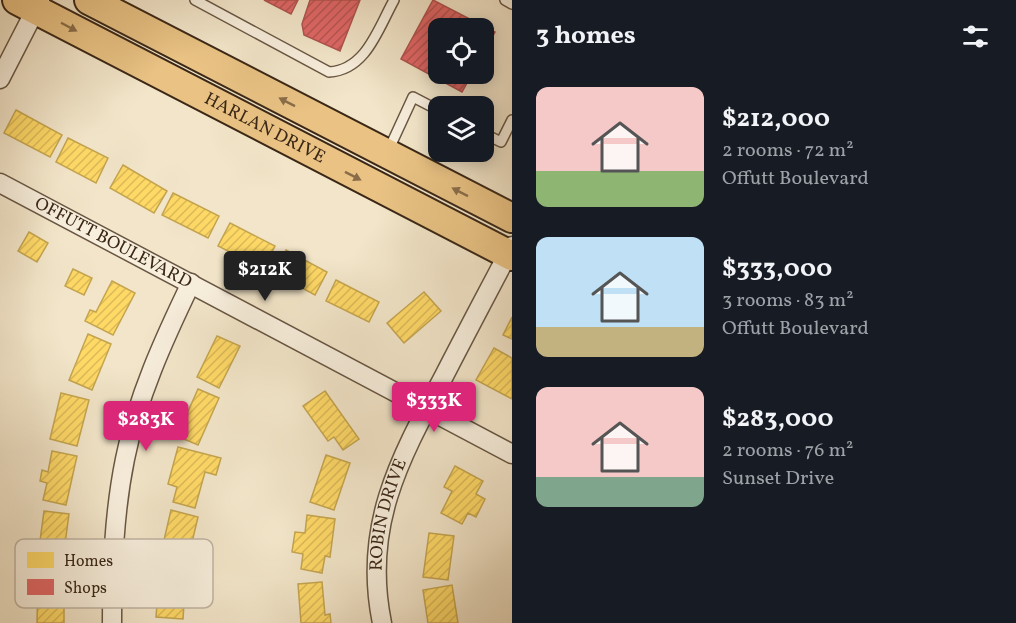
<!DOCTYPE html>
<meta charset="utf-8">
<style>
body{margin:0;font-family:Vollkorn,serif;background:#20242c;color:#f1f3f6;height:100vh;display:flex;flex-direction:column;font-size:22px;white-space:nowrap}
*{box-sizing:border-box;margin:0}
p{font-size:20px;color:#9ea1a6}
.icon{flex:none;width:33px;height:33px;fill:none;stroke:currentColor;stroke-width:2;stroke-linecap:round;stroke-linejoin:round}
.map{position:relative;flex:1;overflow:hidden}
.drawer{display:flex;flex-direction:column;background:#171b24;width:504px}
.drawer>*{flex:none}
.tools{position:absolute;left:428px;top:18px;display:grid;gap:12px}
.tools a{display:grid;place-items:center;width:66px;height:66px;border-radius:12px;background:#171b24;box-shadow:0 3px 15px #0003;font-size:30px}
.price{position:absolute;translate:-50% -51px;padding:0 14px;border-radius:6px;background:#db2777;color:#fff;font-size:20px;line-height:39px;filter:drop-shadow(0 2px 3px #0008)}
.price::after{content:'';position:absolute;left:50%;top:36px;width:18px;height:14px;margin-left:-9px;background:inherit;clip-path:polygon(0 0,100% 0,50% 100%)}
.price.current{background:#222;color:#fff}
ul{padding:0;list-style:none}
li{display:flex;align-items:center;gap:18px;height:150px;padding:0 24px}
li span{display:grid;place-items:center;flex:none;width:168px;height:120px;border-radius:12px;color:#555}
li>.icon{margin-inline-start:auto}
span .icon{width:72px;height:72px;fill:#fffc;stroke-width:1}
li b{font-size:26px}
h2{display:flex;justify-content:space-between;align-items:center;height:72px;padding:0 24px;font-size:26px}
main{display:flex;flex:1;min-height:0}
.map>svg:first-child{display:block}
.homes{fill:url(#homes-hatch);stroke:#c4a44e;stroke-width:1.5}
.shops{fill:url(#shops-hatch);stroke:#ae534e;stroke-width:1.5}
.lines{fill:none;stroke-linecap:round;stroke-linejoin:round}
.service-casing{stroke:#685643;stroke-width:12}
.minor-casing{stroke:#685643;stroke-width:21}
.primary-casing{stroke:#3a2716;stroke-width:32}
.service{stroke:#f7eedc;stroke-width:9}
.minor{stroke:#f7eedc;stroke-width:18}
.primary{stroke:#e9c284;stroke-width:28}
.oneway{fill:#896d48}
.labels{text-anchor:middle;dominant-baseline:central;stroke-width:6;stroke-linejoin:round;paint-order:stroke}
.street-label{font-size:18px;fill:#3a2716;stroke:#f7eedc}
.key{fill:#f7eedc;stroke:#beb2a1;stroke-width:1.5}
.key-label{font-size:16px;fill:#3a2716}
</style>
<main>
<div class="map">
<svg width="512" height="623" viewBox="0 0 512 623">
<defs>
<pattern id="homes-hatch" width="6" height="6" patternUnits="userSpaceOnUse" patternTransform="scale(1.5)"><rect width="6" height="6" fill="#ffd966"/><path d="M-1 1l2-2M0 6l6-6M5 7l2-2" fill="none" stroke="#dbba58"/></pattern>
<pattern id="shops-hatch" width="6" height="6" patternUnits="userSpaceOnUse" patternTransform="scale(1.5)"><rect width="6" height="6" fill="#e06666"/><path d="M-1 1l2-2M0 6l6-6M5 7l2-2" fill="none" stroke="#b75453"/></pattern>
</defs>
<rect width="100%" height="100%" fill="#f2e5c9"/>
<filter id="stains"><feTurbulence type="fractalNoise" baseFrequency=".00333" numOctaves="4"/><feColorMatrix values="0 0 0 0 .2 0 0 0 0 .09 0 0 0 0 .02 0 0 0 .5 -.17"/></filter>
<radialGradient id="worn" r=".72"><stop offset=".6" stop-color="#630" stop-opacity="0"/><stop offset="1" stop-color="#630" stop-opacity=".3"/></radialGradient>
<!-- homes -->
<g class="homes">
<path d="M16 110 62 135 50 157 4 133Z"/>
<path d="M68 138 108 158 96 183 56 162Z"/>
<path d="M123 165 167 191 154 213 110 188Z"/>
<path d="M173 193 219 216 208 238 162 215Z"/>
<path d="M230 223 275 246 263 269 218 246Z"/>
<path d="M29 232 48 243 37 262 18 251Z"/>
<path d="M286 250 327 272 315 295 274 273Z"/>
<path d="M73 269 92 278 84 295 65 286Z"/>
<path d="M336 280 379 302 369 322 326 301Z"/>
<path d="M112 281 135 293 113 335 85 321 90 310 96 312Z"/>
<path d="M424 292 441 311 404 343 387 323Z"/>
<path d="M512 317V339L503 335Z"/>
<path d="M88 334 111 344 92 390 69 380Z"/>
<path d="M217 336 240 346 219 388 197 377Z"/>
<path d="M494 348 512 358V399L476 380Z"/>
<path d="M198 389 219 398 198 445 177 436Z"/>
<path d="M325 391 359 439 343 450 334 437 328 441 303 406Z"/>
<path d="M61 393 89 400 77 446 50 439Z"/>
<path d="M178 447 221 458 216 475 205 472 195 508 173 502 177 487 168 484Z"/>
<path d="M52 451 77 456 66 505 43 500 47 483 40 481 42 470 48 472Z"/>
<path d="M326 455 350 463 334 510 310 502Z"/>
<path d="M455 466 483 481 476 494 485 499 476 517 468 513 462 524 441 513 452 491 444 487Z"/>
<path d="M171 510 198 517 188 559 161 553Z"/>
<path d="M44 511 69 514 62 566 37 563Z"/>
<path d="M307 515 335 519 330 557 325 556 322 573 301 569 303 554 292 552 295 532 305 533Z"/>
<path d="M429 533 454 536 448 580 423 577Z"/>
<path d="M160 568 186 570 183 619 156 617Z"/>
<path d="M38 573 64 574V623H37Z"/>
<path d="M322 582 325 615 330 614 331 623H301L298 584Z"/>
<path d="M452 585 458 623H428L423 590Z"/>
</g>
<!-- shops -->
<g class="shops">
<path d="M264 0H298L291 14Z"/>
<path d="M310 0H360L340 51 304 35 302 24Z"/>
<path d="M433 0 495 32 483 54V28H438V74H472L462 92 401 59Z"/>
</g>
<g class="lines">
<!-- service casing -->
<g class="service-casing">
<g id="service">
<path d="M195 0 329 72C366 70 378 29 394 0"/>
<path d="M505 0 512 4"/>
<path d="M483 133 501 142 512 120"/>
<path d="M389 149 413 97 438 110"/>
</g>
</g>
<!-- minor casing -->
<g class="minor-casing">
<g id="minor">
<path d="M0 79 40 1"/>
<path id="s1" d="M0 183 512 454"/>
<path d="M112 623C112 568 114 513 125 459 137 398 164 339 191 283"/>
<path id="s2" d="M382 623C362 526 400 458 444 376 466 333 489 290 512 246"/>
</g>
</g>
<!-- primary casing -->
<g class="primary-casing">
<g id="primary">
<path id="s3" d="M17 0 512 256"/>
<path d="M89 0 512 218"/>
</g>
</g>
<!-- service -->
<use href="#service" class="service"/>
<!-- minor -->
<use href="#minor" class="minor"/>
<!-- primary -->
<use href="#primary" class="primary"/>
</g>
<!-- one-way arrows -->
<defs><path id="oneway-solid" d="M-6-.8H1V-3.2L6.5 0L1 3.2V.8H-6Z" transform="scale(1.5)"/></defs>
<g class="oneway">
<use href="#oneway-solid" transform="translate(69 27) rotate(28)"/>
<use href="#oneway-solid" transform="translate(287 102) rotate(-153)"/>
<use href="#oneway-solid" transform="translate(353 176) rotate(27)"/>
<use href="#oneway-solid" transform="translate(460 192) rotate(-153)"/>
</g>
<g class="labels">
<!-- street labels -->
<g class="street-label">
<text stroke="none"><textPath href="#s3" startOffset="279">HARLAN DRIVE</textPath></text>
<text stroke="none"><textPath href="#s1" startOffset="128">OFFUTT BOULEVARD</textPath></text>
<text stroke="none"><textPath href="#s2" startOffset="110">ROBIN DRIVE</textPath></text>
</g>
</g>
<!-- legend -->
<rect x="15" y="539" width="198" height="69" rx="9" class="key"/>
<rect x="27" y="552" width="27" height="16" fill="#ffd966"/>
<rect x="27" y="579" width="27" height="16" fill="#e06666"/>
<g class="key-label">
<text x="64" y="566">Homes</text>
<text x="64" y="593">Shops</text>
</g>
<rect width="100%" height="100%" filter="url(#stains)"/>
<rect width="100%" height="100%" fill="url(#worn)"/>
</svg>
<div class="tools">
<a><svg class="icon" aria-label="locate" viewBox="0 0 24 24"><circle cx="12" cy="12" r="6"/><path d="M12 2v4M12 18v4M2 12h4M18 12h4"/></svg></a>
<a><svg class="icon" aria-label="layers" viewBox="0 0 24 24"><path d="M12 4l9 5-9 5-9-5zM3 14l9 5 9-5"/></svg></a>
</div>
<b class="price current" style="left:265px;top:302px">$212K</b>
<b class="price" style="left:434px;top:433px">$333K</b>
<b class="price" style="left:146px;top:452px">$283K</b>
</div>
<section class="drawer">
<h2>3 homes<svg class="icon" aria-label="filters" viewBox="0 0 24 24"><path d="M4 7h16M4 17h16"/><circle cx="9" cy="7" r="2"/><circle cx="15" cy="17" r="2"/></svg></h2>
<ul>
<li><span style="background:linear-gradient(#f6c9c9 70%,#8fb573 0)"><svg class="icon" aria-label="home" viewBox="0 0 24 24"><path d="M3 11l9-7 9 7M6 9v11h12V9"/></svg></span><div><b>$212,000</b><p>2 rooms · 72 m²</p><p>Offutt Boulevard</p></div></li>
<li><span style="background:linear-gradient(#bfe0f5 75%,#c2b280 0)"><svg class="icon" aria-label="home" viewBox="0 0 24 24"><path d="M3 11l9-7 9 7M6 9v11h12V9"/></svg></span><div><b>$333,000</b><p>3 rooms · 83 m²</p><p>Offutt Boulevard</p></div></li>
<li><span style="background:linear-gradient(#f6c9c9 75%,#7fa58c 0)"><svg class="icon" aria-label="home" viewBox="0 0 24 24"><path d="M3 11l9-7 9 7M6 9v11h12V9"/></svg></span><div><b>$283,000</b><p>2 rooms · 76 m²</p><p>Sunset Drive</p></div></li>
</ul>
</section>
</main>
